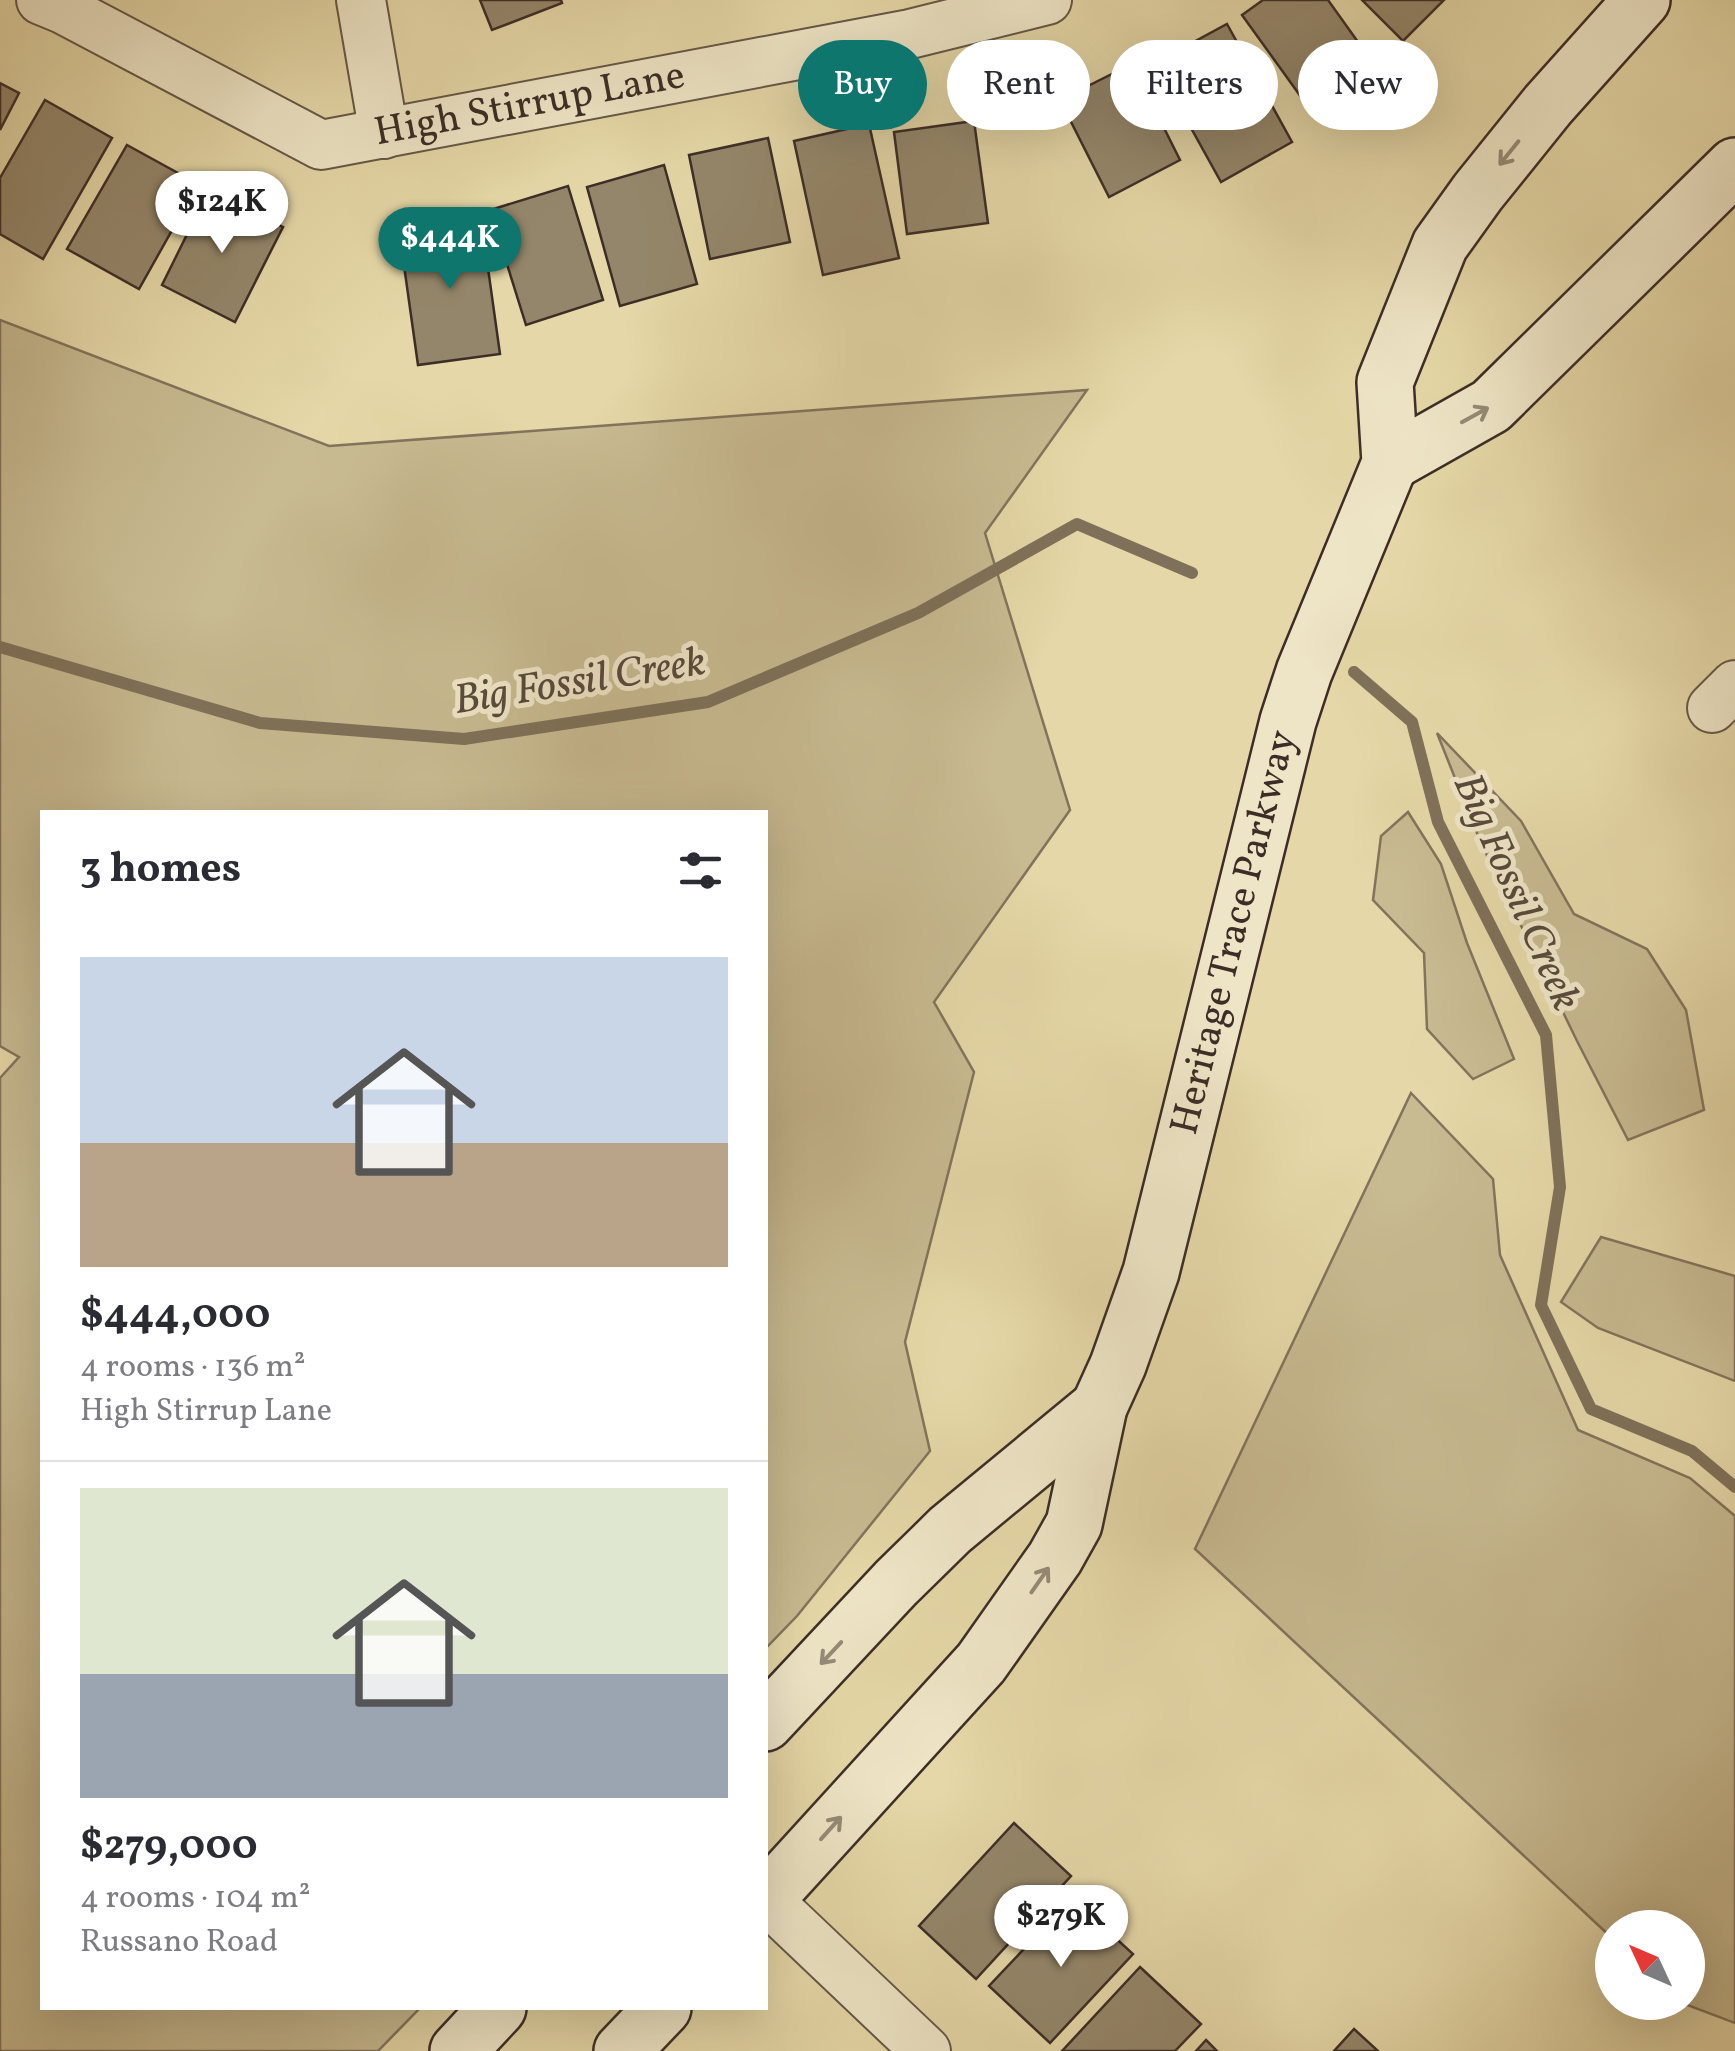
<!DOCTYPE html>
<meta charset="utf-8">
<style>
body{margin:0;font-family:Vollkorn,serif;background:#f2f2f3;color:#2b2b33;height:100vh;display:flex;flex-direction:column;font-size:38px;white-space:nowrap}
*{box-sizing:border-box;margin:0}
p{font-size:32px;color:#7c7c81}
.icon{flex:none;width:55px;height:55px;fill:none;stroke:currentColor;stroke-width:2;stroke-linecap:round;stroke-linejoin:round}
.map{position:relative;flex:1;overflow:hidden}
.details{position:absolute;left:40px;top:810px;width:728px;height:1200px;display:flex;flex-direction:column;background:#fff;border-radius:0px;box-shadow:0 10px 40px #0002}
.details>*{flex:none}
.guide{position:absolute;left:798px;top:40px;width:788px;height:90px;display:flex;gap:20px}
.needle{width:65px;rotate:314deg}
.buttons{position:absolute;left:1595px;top:1910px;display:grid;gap:20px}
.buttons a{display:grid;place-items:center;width:110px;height:110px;border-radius:50%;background:#fff;box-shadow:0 10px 40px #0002;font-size:50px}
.price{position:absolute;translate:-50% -85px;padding:0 22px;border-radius:35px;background:#fff;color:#222;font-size:32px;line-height:65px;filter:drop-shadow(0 2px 5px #0008)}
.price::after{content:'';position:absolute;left:50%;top:60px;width:30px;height:22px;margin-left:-15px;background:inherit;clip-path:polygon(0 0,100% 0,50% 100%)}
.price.active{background:#0f766e;color:#fff}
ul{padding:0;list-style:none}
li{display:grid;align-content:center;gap:20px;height:530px;padding:0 40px}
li+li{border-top:2px solid #e1e1e2}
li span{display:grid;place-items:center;height:310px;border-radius:0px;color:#555}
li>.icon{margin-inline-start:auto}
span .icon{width:180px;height:180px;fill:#fffc;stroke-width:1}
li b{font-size:42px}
h2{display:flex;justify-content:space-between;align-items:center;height:120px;padding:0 40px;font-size:42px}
.tag{padding:0 35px;border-radius:45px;background:#fff;box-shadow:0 10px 40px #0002;font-size:35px;line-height:90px}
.tag.active{background:#0f766e;color:#fff}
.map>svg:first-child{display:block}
.green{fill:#c8ba91;stroke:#82745c;stroke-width:2.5}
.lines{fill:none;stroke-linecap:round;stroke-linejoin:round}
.stream{stroke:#7f7159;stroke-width:12}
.building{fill:#94866a;stroke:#3c2e27;stroke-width:2.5}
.street-casing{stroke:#665847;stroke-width:52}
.secondary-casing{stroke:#3c2e27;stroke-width:60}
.street{stroke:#eee5c6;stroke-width:48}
.secondary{stroke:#eee5c6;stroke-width:55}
.oneway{stroke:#958a76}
.labels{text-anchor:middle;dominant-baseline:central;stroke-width:10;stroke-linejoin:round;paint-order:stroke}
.street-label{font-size:40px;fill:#3c2e27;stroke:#eee5c6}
.water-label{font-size:42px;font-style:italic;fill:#584a3c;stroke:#eee5c6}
</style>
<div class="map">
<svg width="1735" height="2051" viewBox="0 0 1735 2051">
<rect width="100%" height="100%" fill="#e5d7a7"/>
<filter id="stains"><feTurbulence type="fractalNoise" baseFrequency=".002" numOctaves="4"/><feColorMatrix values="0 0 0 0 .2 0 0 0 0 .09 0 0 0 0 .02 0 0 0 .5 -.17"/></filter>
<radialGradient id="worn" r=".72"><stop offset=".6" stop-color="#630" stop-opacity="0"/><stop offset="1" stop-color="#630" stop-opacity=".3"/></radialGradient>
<!-- green -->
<g class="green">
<path d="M0 320 329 446 1087 390 985 533 1070 810 934 1002 974 1072 905 1342 930 1451 797 1616 765 1649V812H42V2008H420L378 2051H0V1078L19 1057 0 1046Z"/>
<path d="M1437 733 1521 821 1574 914 1647 949 1686 1010 1704 1110 1628 1140 1577 1041 1481 843Z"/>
<path d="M1408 812 1441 864 1467 943 1514 1059 1473 1079 1427 1029 1424 953 1373 900 1381 836Z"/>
<path d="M1411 1093 1493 1179 1500 1255 1578 1430 1690 1478 1735 1516V2023L1682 2003 1688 2002V1928H1612V1938L1195 1549Z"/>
<path d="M1601 1237 1735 1276V1381L1598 1328 1561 1302Z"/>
</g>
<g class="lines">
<!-- stream -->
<g class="stream">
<path d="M0 647 260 723 464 739 708 702 918 613 1077 524 1192 573"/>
<path d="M1354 672 1412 722 1438 822 1546 1035 1560 1187 1541 1305 1591 1409 1692 1451 1735 1487"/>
</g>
</g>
<!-- building -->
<g class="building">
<path d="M480 0H561L562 3 492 30Z"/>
<path d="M1263 0H1328L1378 70 1314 115 1242 15Z"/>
<path d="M1362 0H1444L1403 41Z"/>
<path d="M1227 24 1292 142 1221 182 1155 63Z"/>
<path d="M1132 64 1180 160 1109 197 1060 100Z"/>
<path d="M0 83 19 93 0 130Z"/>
<path d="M45 100 112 138 43 259 0 234V178Z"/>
<path d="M974 121 988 223 907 234 894 132Z"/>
<path d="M869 124 899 258 823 275 794 141Z"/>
<path d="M768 138 790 242 710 259 689 155Z"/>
<path d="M127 145 198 184 139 289 67 249Z"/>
<path d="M664 165 697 284 620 306 587 187Z"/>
<path d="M568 186 603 300 526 325 490 210Z"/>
<path d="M209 190 283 227 235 322 162 285Z"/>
<path d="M481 218 500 354 418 365 399 230Z"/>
<path d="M1014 1823 1071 1876 976 1979 919 1926Z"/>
<path d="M1072 1898 1133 1954 1050 2043 989 1986Z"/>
<path d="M1140 1967 1201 2024 1175 2051H1062Z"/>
<path d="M1354 2029 1378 2051H1334Z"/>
<path d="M1206 2040 1217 2051H1196Z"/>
</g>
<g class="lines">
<!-- street casing -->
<g class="street-casing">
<g id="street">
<path id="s1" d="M41 0 63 9 321 145 910 34 1047 0"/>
<path d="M361 0 384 134"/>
<path d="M1712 708 1735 685"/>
<path d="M766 1899 926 2051"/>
</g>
</g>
<!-- secondary casing -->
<g class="secondary-casing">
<g id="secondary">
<path d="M1390 463 1491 406 1735 166"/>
<path d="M765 1723 896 1583 950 1530 1099 1407"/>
<path id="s2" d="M765 1900 981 1663 1055 1558 1074 1524 1099 1407 1118 1365 1151 1272 1288 721 1304 672 1390 463 1385 382 1440 245 1478 192 1548 105 1642 0"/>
<path d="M458 2051 498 2008"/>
<path d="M622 2051 663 2008"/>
</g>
</g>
<!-- street -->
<use href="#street" class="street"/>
<!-- secondary -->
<use href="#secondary" class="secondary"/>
</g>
<!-- one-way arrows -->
<defs><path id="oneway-shaft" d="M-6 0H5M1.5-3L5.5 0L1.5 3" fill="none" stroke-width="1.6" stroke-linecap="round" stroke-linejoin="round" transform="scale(2.5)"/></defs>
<g class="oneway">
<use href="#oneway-shaft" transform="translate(1509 153) rotate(129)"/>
<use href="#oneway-shaft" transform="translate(1475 415) rotate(-29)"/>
<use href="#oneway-shaft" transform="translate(1040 1580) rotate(-55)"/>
<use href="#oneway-shaft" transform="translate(831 1653) rotate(133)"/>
<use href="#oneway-shaft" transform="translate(831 1828) rotate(-48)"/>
</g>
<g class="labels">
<!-- street labels -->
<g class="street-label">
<text stroke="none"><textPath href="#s1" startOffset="528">High Stirrup Lane</textPath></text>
<text stroke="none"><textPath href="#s2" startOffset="1102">Heritage Trace Parkway</textPath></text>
</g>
<!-- water labels -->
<g class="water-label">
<text transform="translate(580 683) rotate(-9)">Big Fossil Creek</text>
<text transform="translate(1515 893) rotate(66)">Big Fossil Creek</text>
</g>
</g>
<rect width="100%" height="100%" filter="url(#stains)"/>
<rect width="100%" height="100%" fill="url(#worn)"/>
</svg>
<div class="buttons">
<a><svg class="needle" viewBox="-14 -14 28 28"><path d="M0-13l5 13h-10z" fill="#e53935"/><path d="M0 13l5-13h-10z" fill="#7c7c81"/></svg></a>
</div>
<b class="price" style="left:222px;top:256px">$124K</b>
<b class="price active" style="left:450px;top:292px">$444K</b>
<b class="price" style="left:1061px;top:1970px">$279K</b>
<div class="guide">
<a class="tag active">Buy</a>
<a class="tag">Rent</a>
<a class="tag">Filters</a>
<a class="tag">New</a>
</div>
<section class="details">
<h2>3 homes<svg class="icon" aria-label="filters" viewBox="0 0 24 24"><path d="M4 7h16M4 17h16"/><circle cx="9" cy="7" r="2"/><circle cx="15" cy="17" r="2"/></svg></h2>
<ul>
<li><span style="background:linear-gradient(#c9d6e8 60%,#b9a48a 0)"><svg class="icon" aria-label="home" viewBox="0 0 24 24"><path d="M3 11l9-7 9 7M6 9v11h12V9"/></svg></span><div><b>$444,000</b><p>4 rooms · 136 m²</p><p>High Stirrup Lane</p></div></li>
<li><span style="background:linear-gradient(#dfe7d0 60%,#9aa5b1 0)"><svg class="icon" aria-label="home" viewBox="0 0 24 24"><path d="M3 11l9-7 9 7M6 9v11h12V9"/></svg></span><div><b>$279,000</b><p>4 rooms · 104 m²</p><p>Russano Road</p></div></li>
</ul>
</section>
</div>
